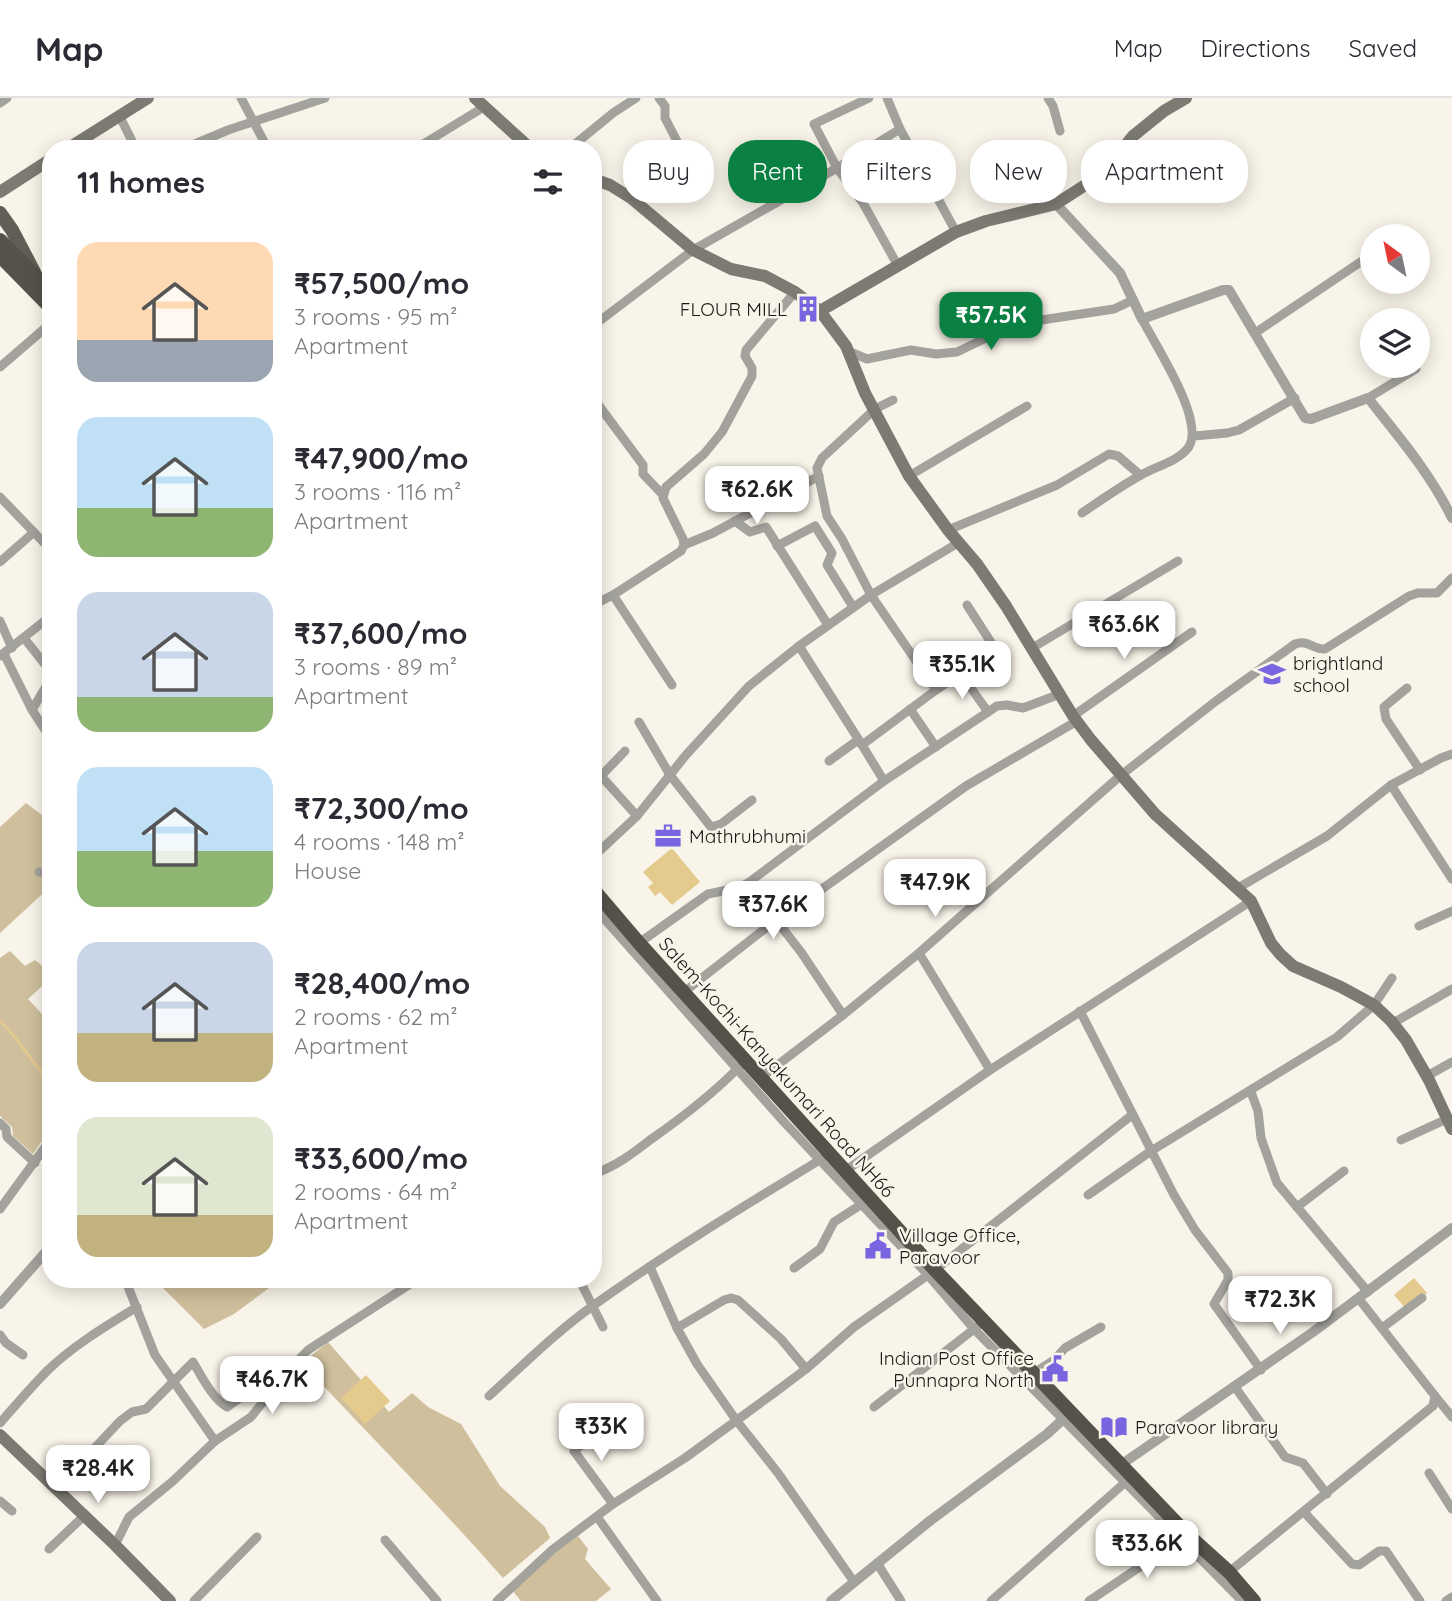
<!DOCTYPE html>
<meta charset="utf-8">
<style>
body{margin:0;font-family:Quicksand,sans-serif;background:#f2f2f3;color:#2b2b33;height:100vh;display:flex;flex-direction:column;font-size:26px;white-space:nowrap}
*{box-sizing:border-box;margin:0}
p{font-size:23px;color:#7c7c81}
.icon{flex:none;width:38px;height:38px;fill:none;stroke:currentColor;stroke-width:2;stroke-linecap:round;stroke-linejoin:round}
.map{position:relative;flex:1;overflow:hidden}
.drawer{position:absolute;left:42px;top:42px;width:560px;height:1148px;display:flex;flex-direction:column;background:#fff;border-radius:28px;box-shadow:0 4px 18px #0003}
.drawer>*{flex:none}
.guide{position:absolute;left:623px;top:42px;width:665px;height:63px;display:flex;gap:14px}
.needle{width:46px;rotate:327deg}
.tools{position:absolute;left:1360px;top:126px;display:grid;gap:14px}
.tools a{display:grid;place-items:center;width:70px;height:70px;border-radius:50%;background:#fff;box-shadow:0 4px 18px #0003;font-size:35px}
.price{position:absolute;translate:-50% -60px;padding:0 16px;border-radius:14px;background:#fff;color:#222;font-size:23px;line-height:46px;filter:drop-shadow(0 2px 4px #0008)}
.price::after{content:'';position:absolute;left:50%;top:42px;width:21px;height:16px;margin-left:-10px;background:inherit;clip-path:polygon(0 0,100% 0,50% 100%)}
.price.selected{background:#0b8043;color:#fff}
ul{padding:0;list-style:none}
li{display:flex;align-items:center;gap:21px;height:175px;padding:0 35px}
li span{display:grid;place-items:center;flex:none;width:196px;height:140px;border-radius:21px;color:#555}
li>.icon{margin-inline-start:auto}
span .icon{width:84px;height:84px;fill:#fffc;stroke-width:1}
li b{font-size:30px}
h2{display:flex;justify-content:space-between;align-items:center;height:84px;padding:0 35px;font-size:30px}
.tag{padding:0 24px;border-radius:28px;background:#fff;box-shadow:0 4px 18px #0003;font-size:24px;line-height:63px}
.tag.selected{background:#0b8043;color:#fff}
header{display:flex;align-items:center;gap:42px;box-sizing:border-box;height:98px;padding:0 35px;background:#fff;border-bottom:2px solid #e1e1e2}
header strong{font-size:33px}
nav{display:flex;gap:38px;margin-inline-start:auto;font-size:24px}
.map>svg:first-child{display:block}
.green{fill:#cfbf9c}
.water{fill:#e5ca8e}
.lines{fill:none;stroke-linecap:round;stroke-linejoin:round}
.stream{stroke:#e5ca8e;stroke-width:2.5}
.minor{stroke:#a4a29d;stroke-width:9}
.tertiary{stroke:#a4a29d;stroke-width:10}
.secondary{stroke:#7d7a73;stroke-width:12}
.primary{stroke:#625e56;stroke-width:14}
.trunk{stroke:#56524a;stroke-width:14}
.labels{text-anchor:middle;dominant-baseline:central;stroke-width:5;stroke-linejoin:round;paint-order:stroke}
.poi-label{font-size:19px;fill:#191814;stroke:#f9f4e9;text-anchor:start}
.street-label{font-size:19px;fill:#191814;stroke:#f9f4e9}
</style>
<header>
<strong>Map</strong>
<nav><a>Map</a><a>Directions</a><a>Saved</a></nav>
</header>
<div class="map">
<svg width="1452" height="1503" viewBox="0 0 1452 1503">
<rect width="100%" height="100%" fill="#f9f4e9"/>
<!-- green -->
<g class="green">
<path d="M26 705 51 724V788L0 835V729Z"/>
<path d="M10 853 25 868 35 862 51 875V880L28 901 42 916 51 914V1030L33 1056 13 1038 12 1029 0 1018V860Z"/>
<path d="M154 1181H273V1187L234 1216 204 1231Z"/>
<path d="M328 1244 389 1314 412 1295 428 1309 461 1326 500 1388 545 1429 550 1440 503 1480C438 1406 369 1337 302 1265Z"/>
<path d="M578 1438 588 1451 585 1461 611 1491 596 1503H521L512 1492 548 1460Z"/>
</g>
<!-- water -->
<g class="water">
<path d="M672 750 700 784 672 807 660 794 655 798 648 789 653 785 643 774Z"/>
<path d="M1414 1180 1427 1195 1407 1212 1394 1197Z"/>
<path d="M366 1277 390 1303 365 1326 341 1300Z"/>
</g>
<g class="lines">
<!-- stream -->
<path class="stream" d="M0 923 14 938 51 987"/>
<!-- minor -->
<g class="minor">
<path d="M241 0 268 51"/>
<path d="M659 0 665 8V20L679 47 680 85"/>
<path d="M869 0 814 26 837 70 863 105 898 168"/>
<path d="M887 0 900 31 956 134"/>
<path d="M1048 0 1053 8 1060 33"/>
<path d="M0 5 7 0"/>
<path d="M119 17 136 51"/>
<path d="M183 51 228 32 325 0"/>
<path d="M415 51 484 9"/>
<path d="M569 51 613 15 636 0"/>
<path d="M593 228 693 152 837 70 900 31"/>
<path d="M1255 235 1362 163"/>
<path d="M848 253 867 261 911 252 936 256 957 254 1015 226 1114 211 1133 202"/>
<path d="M0 269 51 225"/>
<path d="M1368 300 1416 271"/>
<path d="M593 309 597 305 643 367V376L663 397"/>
<path d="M1194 338 1227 335 1239 332 1295 300"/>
<path d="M909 378 1027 308"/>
<path d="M0 399 51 452"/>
<path d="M1082 415C1101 402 1121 388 1141 377 1156 368 1177 364 1188 350 1207 324 1155 247 1142 221"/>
<path d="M735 423 750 434 766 429 828 527"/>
<path d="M948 432 1057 387 1109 356 1118 358 1140 377"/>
<path d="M684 447 713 435 819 378"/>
<path d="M777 448 815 428 832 455 827 467 853 509"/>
<path d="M0 464 34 434"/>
<path d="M613 497 672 587"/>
<path d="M593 507 613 497 681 453 684 447 683 441 663 400 666 389 704 356 722 334 752 278V270L745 258 746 252 795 194"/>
<path d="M0 523 12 550"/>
<path d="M24 540 51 574"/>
<path d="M799 548 862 647"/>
<path d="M1032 550 1178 463"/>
<path d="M4 556 32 612 51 641"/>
<path d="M0 558 51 518"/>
<path d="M961 576 988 614"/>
<path d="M1407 590 1384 609 1386 621 1420 672"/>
<path d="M936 592 989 557 992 546 967 507"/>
<path d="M910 611 936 649"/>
<path d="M32 612 51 580"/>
<path d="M1073 618 1192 534"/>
<path d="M639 624 670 677 711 729 721 726 752 702"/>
<path d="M625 653 601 678 637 718"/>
<path d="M829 663 858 642"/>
<path d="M884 683 862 647 936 592 871 497 842 441 827 418 817 370 822 360 875 311 893 302"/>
<path d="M1391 687 1452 781"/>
<path d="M593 759 637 718 686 657 749 588 799 548 871 497 958 445"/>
<path d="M39 774 51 775"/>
<path d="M748 785 772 820 780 821 966 688 1077 623"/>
<path d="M1238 790 1327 738 1391 687 1441 660 1452 656"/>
<path d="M593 808 784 1024 928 1177 974 1231 1242 1503"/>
<path d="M1419 828 1452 813"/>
<path d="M639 845 708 796 738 790 748 785 884 683 997 608 1007 607 1023 610 1060 596"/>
<path d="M919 855 990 972"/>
<path d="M684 894 776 822 801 854 843 917"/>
<path d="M1080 913 1174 1097 1195 1132 1228 1175V1182L1214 1206 1261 1272"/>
<path d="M1393 925 1452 891"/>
<path d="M1427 978 1452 964"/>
<path d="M762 979 843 917 919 855 1120 678 1216 603 1295 546C1307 541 1314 552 1325 551L1409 498 1418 495H1437L1452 480"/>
<path d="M1251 994 1258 1013 1261 1040 1277 1085 1368 1194"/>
<path d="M0 1025 6 1031 7 1039 35 1065"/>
<path d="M1401 1042 1447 1021"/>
<path d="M845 1073 990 972 1251 803"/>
<path d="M593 1076C615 1069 632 1056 650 1042 683 1019 713 996 740 968"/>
<path d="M1088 1097 1151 1053 1337 939 1374 907 1392 880"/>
<path d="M1297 1109 1344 1073"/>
<path d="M0 1111 51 1041"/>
<path d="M650 1169 677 1230 697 1266 736 1322 778 1375 854 1484"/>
<path d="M794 1170 820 1151 834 1124 865 1104"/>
<path d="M125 1181 155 1257 215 1343"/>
<path d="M579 1181 603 1229"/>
<path d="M677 1230 724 1202 731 1200 738 1202 781 1241 806 1271"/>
<path d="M1382 1230 1422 1200"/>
<path d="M0 1237 6 1245 23 1257"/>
<path d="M1034 1275 1054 1262 1065 1250 1101 1229"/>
<path d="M1235 1289 1285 1359 1303 1365 1327 1396"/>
<path d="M489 1298C523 1267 556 1234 594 1207 668 1154 746 1107 823 1060"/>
<path d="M1435 1298 1452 1319"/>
<path d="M874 1309 978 1228"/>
<path d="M0 1325C16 1307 31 1289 48 1272 74 1247 106 1228 137 1209"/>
<path d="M607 1327 574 1353 613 1406"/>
<path d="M1429 1375 1452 1411"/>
<path d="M57 1390 120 1323 132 1314 146 1311 193 1264C202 1279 212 1300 227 1309L251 1292 284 1277"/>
<path d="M0 1403 12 1413"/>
<path d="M1304 1414 1352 1466 1359 1467 1379 1453H1386L1420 1503"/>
<path d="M598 1420 657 1503"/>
<path d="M385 1442 437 1503"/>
<path d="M115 1447 129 1419 173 1383 215 1343 251 1319 289 1272 308 1252 418 1181"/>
<path d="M49 1451 85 1417"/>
<path d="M877 1465 901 1503"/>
<path d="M1229 1474 1433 1308 1435 1298 1359 1201"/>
<path d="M194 1503 257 1439"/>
<path d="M497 1503 552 1452 613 1406 685 1360 774 1295 806 1271 854 1229 935 1172 1132 1017"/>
<path d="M991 1503 1129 1381"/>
<path d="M1089 1503 1183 1440"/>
<path d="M1446 1503 1452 1499"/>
</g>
<!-- tertiary -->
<g class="tertiary">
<path d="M1056 106 1120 175 1142 221 1223 192H1229L1305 320 1311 321 1368 300C1399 339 1430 375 1452 420"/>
<path d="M0 1206 51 1148"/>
<path d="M1122 1366 1313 1234 1452 1130"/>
<path d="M831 1503 931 1422 1047 1336 1072 1313"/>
</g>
<!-- secondary -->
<g class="secondary">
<path d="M475 0 531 51"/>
<path d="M67 51 148 0"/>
<path d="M593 81 610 87 631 100 693 152 731 171 765 178 795 194 820 213 846 248 865 295 909 378 948 432 977 466 1006 508 1073 618 1091 642 1155 716 1251 803 1271 845 1280 856 1293 868 1341 889 1374 907 1391 923 1406 942 1429 982 1452 1031"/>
<path d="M0 94 51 61"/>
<path d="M820 213 956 134 986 123 1056 106 1093 82 1114 62 1133 38 1164 13 1186 0"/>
<path d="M0 1337 115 1447 170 1503"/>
</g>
<!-- primary -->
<path class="primary" d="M0 115 12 132 34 174"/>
<!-- trunk -->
<g class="trunk">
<path d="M0 142 51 193"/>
<path d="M0 158 51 210"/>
<path d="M593 791 639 845 935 1172 1188 1437 1229 1474 1254 1503"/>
</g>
</g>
<!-- icons -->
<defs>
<g id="building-bare" transform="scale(2.1)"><path d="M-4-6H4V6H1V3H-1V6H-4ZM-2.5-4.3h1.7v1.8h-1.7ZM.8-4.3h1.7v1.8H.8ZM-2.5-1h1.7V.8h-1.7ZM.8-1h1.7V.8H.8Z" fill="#7965e0" stroke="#f9f4e9" stroke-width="2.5" paint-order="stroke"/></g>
<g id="school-bare" transform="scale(2.1)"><path d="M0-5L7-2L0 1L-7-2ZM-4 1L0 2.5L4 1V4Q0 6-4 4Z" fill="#7965e0" stroke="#f9f4e9" stroke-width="2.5" paint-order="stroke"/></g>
<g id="office-bare" transform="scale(2.1)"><path d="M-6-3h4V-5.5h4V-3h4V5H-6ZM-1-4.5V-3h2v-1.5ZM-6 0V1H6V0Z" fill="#7965e0" stroke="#f9f4e9" stroke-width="2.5" paint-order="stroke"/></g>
<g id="civic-bare" transform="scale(2.1)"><path d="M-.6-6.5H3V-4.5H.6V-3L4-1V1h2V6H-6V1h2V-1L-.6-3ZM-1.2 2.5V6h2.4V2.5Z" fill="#7965e0" stroke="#f9f4e9" stroke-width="2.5" paint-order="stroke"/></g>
<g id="library-bare" transform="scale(2.1)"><path d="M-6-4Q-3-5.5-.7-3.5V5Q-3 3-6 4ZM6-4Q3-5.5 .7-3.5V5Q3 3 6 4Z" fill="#7965e0" stroke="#f9f4e9" stroke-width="2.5" paint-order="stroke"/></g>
</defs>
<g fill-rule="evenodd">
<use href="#building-bare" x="808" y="211"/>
<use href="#school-bare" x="1272" y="576"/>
<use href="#office-bare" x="668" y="738"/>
<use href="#civic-bare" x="878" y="1148"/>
<use href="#civic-bare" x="1055" y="1271"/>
<use href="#library-bare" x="1114" y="1329"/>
</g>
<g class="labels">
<!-- poi labels -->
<g class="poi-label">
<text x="787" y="211" text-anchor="end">FLOUR MILL</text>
<text x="1293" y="565">brightland<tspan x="1293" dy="22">school</tspan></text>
<text x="689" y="738">Mathrubhumi</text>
<text x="899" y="1137">Village Office,<tspan x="899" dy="22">Paravoor</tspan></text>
<text x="1034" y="1260" text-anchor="end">Indian Post Office<tspan x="1034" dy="22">Punnapra North</tspan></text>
<text x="1135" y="1329">Paravoor library</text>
</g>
<!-- street labels -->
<g class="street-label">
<text transform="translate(777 969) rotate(48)">Salem-Kochi-Kanyakumari Road NH66</text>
</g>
</g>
</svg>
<div class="tools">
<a><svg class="needle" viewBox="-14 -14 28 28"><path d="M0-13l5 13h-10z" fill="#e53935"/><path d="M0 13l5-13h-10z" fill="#7c7c81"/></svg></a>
<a><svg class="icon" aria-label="layers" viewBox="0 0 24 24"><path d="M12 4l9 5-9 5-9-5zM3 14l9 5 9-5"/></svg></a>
</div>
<b class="price selected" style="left:991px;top:254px">₹57.5K</b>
<b class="price" style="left:757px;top:428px">₹62.6K</b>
<b class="price" style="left:1124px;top:563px">₹63.6K</b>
<b class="price" style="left:962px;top:603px">₹35.1K</b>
<b class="price" style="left:935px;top:821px">₹47.9K</b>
<b class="price" style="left:773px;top:843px">₹37.6K</b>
<b class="price" style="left:1280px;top:1238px">₹72.3K</b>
<b class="price" style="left:272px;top:1318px">₹46.7K</b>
<b class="price" style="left:601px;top:1365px">₹33K</b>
<b class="price" style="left:98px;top:1407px">₹28.4K</b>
<b class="price" style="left:1147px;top:1482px">₹33.6K</b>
<div class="guide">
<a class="tag">Buy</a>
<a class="tag selected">Rent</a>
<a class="tag">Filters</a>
<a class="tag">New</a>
<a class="tag">Apartment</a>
</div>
<section class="drawer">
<h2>11 homes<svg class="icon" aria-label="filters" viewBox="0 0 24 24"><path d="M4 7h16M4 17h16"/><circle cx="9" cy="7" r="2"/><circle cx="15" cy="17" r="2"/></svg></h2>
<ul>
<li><span style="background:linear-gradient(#ffd9b3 70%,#9aa5b1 0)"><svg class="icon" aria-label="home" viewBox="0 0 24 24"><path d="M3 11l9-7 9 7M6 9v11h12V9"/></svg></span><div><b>₹57,500/mo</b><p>3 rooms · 95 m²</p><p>Apartment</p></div></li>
<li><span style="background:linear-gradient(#bfe0f5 65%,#8fb573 0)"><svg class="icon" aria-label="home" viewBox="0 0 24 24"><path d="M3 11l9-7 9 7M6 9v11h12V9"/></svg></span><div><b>₹47,900/mo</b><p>3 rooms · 116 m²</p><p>Apartment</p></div></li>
<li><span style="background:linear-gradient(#c9d6e8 75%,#8fb573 0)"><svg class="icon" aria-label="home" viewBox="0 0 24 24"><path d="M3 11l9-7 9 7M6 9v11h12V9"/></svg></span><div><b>₹37,600/mo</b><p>3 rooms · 89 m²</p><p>Apartment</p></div></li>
<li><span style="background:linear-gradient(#bfe0f5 60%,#8fb573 0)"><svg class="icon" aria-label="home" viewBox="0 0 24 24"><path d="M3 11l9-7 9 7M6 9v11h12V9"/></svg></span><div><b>₹72,300/mo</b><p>4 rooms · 148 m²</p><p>House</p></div></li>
<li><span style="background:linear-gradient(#c9d6e8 65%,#c2b280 0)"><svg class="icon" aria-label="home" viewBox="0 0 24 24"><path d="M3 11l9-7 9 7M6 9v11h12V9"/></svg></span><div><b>₹28,400/mo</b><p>2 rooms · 62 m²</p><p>Apartment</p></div></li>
<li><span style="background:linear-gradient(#dfe7d0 70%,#c2b280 0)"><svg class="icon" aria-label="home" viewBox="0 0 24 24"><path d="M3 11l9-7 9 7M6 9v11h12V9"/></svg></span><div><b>₹33,600/mo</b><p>2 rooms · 64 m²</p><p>Apartment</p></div></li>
</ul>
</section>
</div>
